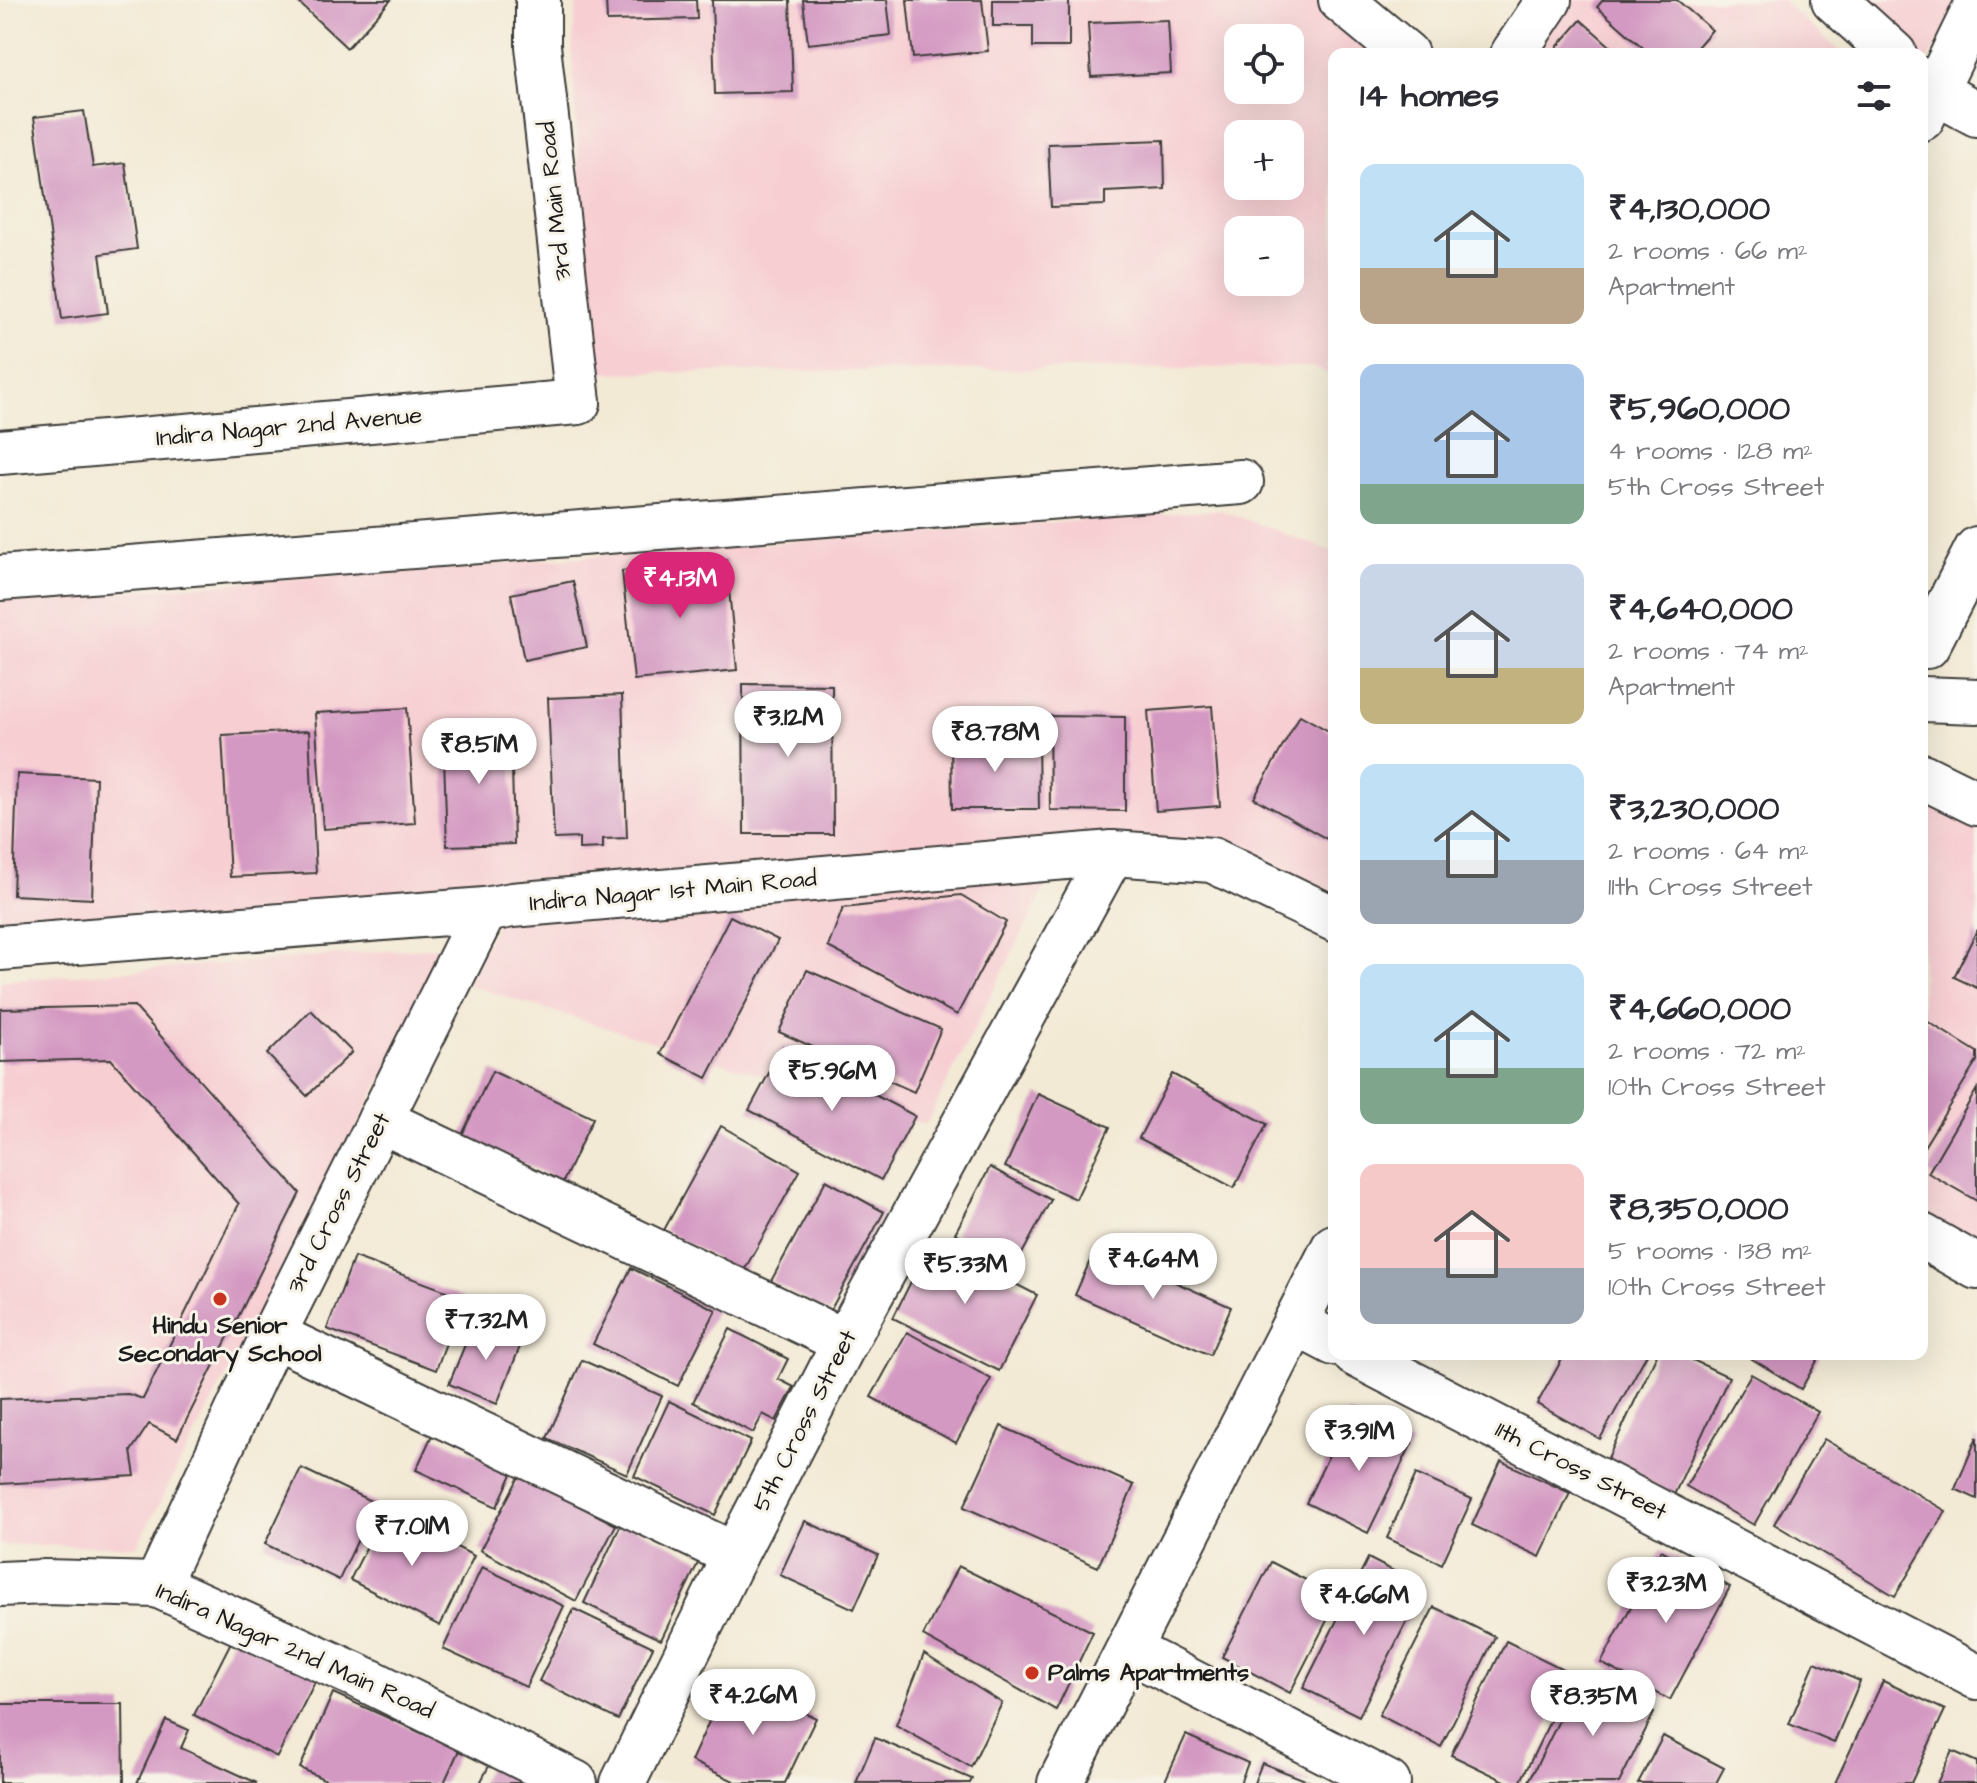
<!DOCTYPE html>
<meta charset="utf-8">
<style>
body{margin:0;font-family:"Architects Daughter",sans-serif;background:#f2f2f3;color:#2b2b33;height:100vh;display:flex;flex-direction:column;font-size:30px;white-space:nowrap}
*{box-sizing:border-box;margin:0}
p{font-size:26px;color:#7c7c81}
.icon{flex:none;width:44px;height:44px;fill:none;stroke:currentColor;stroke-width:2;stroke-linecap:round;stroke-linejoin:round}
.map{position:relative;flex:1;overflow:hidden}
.sheet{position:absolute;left:1328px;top:48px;width:600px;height:1312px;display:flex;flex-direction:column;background:#fff;border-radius:16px;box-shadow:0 8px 32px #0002}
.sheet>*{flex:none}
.tools{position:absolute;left:1224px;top:24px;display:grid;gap:16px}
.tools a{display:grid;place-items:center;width:80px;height:80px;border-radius:16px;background:#fff;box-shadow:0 8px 32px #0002;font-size:40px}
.price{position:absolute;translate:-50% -68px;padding:0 18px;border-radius:28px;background:#fff;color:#222;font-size:26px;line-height:52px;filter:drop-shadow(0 2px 4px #0008)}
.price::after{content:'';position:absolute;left:50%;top:48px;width:24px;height:18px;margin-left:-12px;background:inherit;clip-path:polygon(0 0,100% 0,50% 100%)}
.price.on{background:#db2777;color:#fff}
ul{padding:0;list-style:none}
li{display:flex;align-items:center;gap:24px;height:200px;padding:0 32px}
li span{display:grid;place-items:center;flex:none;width:224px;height:160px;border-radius:16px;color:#555}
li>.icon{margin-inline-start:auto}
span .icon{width:96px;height:96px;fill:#fffc;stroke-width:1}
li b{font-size:34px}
h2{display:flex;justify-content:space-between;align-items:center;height:96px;padding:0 32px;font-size:34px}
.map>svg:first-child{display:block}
.built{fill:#f7cfd3;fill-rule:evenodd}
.building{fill:#d499c2}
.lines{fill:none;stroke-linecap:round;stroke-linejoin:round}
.minor-casing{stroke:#3c3b38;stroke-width:48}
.tertiary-casing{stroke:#3c3b38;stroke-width:48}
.minor{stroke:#fff;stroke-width:44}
.tertiary{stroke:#fff;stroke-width:44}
.poi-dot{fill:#c8321e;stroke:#f7f3e8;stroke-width:3}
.labels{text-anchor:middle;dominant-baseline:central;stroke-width:6;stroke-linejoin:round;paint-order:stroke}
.street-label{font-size:24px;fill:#1c1c1c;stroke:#f7f3e8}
.poi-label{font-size:24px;font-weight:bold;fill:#1c1c1c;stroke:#f7f3e8}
</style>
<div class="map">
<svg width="1977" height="1783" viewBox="0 0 1977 1783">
<rect width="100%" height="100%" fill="#f7f3e8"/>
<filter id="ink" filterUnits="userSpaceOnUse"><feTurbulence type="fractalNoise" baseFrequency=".0125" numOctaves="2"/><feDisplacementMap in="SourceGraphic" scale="16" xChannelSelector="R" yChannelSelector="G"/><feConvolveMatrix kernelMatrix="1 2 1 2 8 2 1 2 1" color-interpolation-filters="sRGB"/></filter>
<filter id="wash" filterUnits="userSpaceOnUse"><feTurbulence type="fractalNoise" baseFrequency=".006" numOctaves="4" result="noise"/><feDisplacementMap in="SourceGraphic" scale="32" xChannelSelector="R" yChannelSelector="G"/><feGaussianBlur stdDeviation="1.8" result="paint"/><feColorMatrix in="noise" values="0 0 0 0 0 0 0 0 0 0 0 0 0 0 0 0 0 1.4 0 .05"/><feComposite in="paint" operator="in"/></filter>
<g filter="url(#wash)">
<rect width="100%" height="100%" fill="#f3ead5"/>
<!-- built -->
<g class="built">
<path d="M577 0H1330L1396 54H1334V376L1312 367 591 373 572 51ZM1238 38H1290V90H1238ZM1238 134H1290V186H1238ZM1238 230H1290V282H1238Z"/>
<path d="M1525 0H1781L1843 54H1497Z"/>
<path d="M1845 0H1966L1922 68V54H1906Z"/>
<path d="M1220 510 1334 552V936L1190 852 0 938V600Z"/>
<path d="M1922 795 1977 822V1260L1922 1231Z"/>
<path d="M1064 850 926 1125 467 985 501 914Z"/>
<path d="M451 946 137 1546 0 1545V981Z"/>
</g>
<g id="blocks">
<!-- building -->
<g class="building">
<path d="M296 0H391L347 48Z"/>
<path d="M606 0H696L697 19 607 21Z"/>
<path d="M712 0H790L793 92 715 94Z"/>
<path d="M803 0H887L891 35 808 44Z"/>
<path d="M907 0H982L988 51 913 58Z"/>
<path d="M993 0H1069V47H1033V26H993Z"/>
<path d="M1603 0H1677L1712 30 1691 54H1650L1597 7Z"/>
<path d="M1168 20 1171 73 1091 77 1088 23Z"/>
<path d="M1581 20 1619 54H1551Z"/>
<path d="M84 111 93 167 125 163 137 249 100 254 108 313 62 319 34 117Z"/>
<path d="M1164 140 1165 189 1105 192V205L1051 207 1048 144Z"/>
<path d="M726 560 737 670 634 680 622 571Z"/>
<path d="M573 581 587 647 524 660 511 594Z"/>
<path d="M743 684 832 685 833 834H744Z"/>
<path d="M622 695 627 838 603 839V848L579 849V838L554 839 548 698Z"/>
<path d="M1212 706 1220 806 1156 811 1148 711Z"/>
<path d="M407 708 415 823 323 829 315 713Z"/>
<path d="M1300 715 1334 734V843L1254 798Z"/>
<path d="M1049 716 1125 717V811L1050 810Z"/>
<path d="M511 727 514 844 447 846 443 728Z"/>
<path d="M309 731 316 873 230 877 222 735Z"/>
<path d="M1038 738 1039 809H952L951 739Z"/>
<path d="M17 774 96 778 92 899 13 895Z"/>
<path d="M961 895 1006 922 957 1015 828 947 843 908Z"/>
<path d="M730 916 778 940 707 1078 660 1054Z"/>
<path d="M1977 930V988L1954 977Z"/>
<path d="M807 970 941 1029 914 1092 779 1032Z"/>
<path d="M134 1006 300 1193 177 1439 149 1424 131 1451 135 1476 0 1484V1399L128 1394 143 1399 239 1204 111 1059 0 1062V1009Z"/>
<path d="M311 1010 352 1052 307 1096 267 1054Z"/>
<path d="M1925 1020 1977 1052V1061L1922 1150V1025Z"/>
<path d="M783 1047 915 1116 881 1180 749 1110Z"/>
<path d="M492 1071 593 1118 563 1182 462 1135Z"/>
<path d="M1172 1074 1267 1124 1234 1188 1139 1138Z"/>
<path d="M1977 1089V1201L1928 1173Z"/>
<path d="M1038 1094 1110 1127 1076 1199 1005 1167Z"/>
<path d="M721 1126 800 1171 742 1274 664 1230Z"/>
<path d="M990 1167 1051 1200 1016 1265 955 1233Z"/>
<path d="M826 1180 884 1212 829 1313 771 1281Z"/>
<path d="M931 1241 1037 1295 999 1371 893 1318Z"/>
<path d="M1096 1247 1231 1307 1210 1355 1075 1295Z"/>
<path d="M354 1257 463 1297 436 1370 327 1329Z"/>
<path d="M631 1268 716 1310 678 1386 593 1344Z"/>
<path d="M475 1320 523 1339 497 1404 449 1384Z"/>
<path d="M730 1329 788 1359 778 1379 794 1387 776 1421 763 1414 753 1433 693 1402Z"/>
<path d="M907 1332 991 1379 956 1443 871 1397Z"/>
<path d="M1565 1354H1647L1600 1439 1537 1404Z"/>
<path d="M1657 1354H1680L1729 1377 1674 1495 1606 1462Z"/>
<path d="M1744 1354H1821L1801 1389Z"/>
<path d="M582 1360 662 1396 627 1474 547 1438Z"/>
<path d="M1751 1374 1818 1412 1754 1525 1686 1486Z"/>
<path d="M669 1401 751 1441 715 1515 634 1476Z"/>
<path d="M1349 1413 1412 1443 1368 1533 1306 1503Z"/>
<path d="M1001 1426 1134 1485 1098 1567 964 1507Z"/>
<path d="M432 1435 513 1472 497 1507 416 1470Z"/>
<path d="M1977 1437V1499L1955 1489Z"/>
<path d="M1824 1439 1946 1511 1895 1596 1774 1524Z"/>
<path d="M1501 1461 1570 1493 1540 1557 1472 1525Z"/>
<path d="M301 1468 375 1503 339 1580 265 1544Z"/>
<path d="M1416 1474 1472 1499 1442 1564 1387 1538Z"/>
<path d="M520 1475 616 1525 576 1601 480 1550Z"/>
<path d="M385 1510 474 1556 440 1626 350 1580Z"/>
<path d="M805 1521 878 1555 854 1609 780 1575Z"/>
<path d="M622 1522 700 1559 661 1640 584 1603Z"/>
<path d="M1661 1550 1730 1587 1670 1700 1601 1663Z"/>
<path d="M1368 1558 1424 1587 1359 1716 1303 1688Z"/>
<path d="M1271 1562 1339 1597 1290 1693 1222 1657Z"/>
<path d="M958 1566 1093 1632 1056 1710 923 1636Z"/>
<path d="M482 1567 564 1606 526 1687 443 1649Z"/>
<path d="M1434 1607 1495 1637 1441 1747 1379 1715Z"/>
<path d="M574 1609 653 1647 618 1720 539 1681Z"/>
<path d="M235 1634 318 1676 277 1757 194 1715Z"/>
<path d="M1506 1641 1573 1674 1520 1783H1509L1451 1755Z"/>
<path d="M924 1654 1002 1703 971 1767 896 1725Z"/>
<path d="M1815 1662 1860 1681 1834 1743 1789 1724Z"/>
<path d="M1581 1676 1654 1713 1619 1783H1528Z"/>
<path d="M729 1678 816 1718 785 1783H738L691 1761Z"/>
<path d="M1883 1681 1945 1710 1911 1783H1835Z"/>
<path d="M333 1693 459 1750 444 1783H332L300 1768Z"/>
<path d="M0 1704H123L124 1783H0Z"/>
<path d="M166 1720 189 1730 181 1748 257 1783H137Z"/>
<path d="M1186 1735 1248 1763 1240 1783H1164Z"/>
<path d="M1663 1736 1724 1768 1716 1783H1638Z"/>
<path d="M875 1738 972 1779 970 1783H856Z"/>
<path d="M1952 1751 1977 1762V1783H1937Z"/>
<path d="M1262 1763 1313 1783H1254Z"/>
<path d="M490 1764 526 1783H480Z"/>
</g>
</g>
</g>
<g filter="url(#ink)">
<use href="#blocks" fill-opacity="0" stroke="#3c3b38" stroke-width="2"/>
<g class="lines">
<!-- minor casing -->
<g class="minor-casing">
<g id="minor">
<path d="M538 0V46L578 402"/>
<path d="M1341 0 1406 54"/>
<path d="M1834 0 1894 54"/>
<path d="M1513 54 1549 0"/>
<path d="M1922 80 1936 92 1977 114"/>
<path d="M0 578 1241 482"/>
<path d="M1927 646 1977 549"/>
<path d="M0 948 485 910 512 905 1112 853 1212 860 1334 919"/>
<path d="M380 1120 845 1342"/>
<path d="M1922 1236 1977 1267"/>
<path d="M1296 1323 1334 1343"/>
<path d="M273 1335 735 1555"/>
<path d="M1355 1354 1977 1677"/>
<path d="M0 1584 45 1582 157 1585 369 1681 575 1783"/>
<path d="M157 1585 273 1335 485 910"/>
<path d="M1129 1650 1388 1783"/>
<path d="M623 1783 735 1555 845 1342 1112 853"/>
</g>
</g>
<!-- tertiary casing -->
<g class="tertiary-casing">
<g id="tertiary">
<path d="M1922 118 1977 5"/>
<path d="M0 452 578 402"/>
<path d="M1922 699 1977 701"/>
<path d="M1922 776 1977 803"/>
<path d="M1060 1783 1334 1247"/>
</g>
</g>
<!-- minor -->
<use href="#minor" class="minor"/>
<!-- tertiary -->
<use href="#tertiary" class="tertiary"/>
</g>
</g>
<!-- markers -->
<g class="poi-dot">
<circle cx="220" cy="1299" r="8"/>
<circle cx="1032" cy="1673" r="8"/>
</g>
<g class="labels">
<!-- street labels -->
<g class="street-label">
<text transform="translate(555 201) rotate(-96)">3rd Main Road</text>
<text transform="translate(289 427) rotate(-5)">Indira Nagar 2nd Avenue</text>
<text transform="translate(673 891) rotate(-5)">Indira Nagar 1st Main Road</text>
<text transform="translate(339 1203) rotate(-63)">3rd Cross Street</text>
<text transform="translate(805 1421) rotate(-63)">5th Cross Street</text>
<text transform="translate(1581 1471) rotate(27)">11th Cross Street</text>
<text transform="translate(295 1651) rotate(24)">Indira Nagar 2nd Main Road</text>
</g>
<!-- poi labels -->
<g class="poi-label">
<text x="220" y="1326">Hindu Senior<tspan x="220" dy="28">Secondary School</tspan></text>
<text x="1048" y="1673" text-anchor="start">Palms Apartments</text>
</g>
</g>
</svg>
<div class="tools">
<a><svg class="icon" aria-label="locate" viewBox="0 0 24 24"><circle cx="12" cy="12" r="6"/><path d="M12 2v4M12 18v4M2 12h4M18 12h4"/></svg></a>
<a>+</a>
<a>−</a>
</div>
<b class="price on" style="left:680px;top:620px">₹4.13M</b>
<b class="price" style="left:788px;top:759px">₹3.12M</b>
<b class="price" style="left:995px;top:774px">₹8.78M</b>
<b class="price" style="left:479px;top:786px">₹8.51M</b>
<b class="price" style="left:832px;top:1113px">₹5.96M</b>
<b class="price" style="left:1153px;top:1301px">₹4.64M</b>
<b class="price" style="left:965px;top:1306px">₹5.33M</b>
<b class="price" style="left:486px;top:1362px">₹7.32M</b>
<b class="price" style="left:1359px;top:1473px">₹3.91M</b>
<b class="price" style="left:412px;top:1568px">₹7.01M</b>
<b class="price" style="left:1666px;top:1625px">₹3.23M</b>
<b class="price" style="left:1364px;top:1637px">₹4.66M</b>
<b class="price" style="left:753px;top:1737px">₹4.26M</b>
<b class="price" style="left:1593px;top:1738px">₹8.35M</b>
<section class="sheet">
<h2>14 homes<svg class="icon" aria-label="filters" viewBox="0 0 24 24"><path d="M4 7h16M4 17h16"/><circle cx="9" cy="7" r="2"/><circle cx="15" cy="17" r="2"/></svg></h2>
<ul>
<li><span style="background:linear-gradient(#bfe0f5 65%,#b9a48a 0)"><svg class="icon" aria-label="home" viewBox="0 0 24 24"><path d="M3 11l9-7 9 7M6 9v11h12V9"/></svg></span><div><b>₹4,130,000</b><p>2 rooms · 66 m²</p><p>Apartment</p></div></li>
<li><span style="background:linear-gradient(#a9c7e8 75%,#7fa58c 0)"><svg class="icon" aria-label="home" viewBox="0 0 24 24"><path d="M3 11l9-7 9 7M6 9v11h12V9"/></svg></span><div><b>₹5,960,000</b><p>4 rooms · 128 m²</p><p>5th Cross Street</p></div></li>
<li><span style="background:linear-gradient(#c9d6e8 65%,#c2b280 0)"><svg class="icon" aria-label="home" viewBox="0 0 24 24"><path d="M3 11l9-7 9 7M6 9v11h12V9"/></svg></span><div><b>₹4,640,000</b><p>2 rooms · 74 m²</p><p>Apartment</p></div></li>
<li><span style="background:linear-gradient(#bfe0f5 60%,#9aa5b1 0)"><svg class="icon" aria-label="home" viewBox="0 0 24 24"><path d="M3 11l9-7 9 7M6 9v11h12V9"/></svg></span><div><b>₹3,230,000</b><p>2 rooms · 64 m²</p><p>11th Cross Street</p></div></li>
<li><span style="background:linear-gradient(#bfe0f5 65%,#7fa58c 0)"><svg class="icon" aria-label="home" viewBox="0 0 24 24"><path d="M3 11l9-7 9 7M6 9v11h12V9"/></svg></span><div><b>₹4,660,000</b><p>2 rooms · 72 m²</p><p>10th Cross Street</p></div></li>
<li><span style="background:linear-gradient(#f6c9c9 65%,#9aa5b1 0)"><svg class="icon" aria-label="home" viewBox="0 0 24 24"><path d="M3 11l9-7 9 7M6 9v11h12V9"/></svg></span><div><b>₹8,350,000</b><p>5 rooms · 138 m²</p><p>10th Cross Street</p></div></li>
</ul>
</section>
</div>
